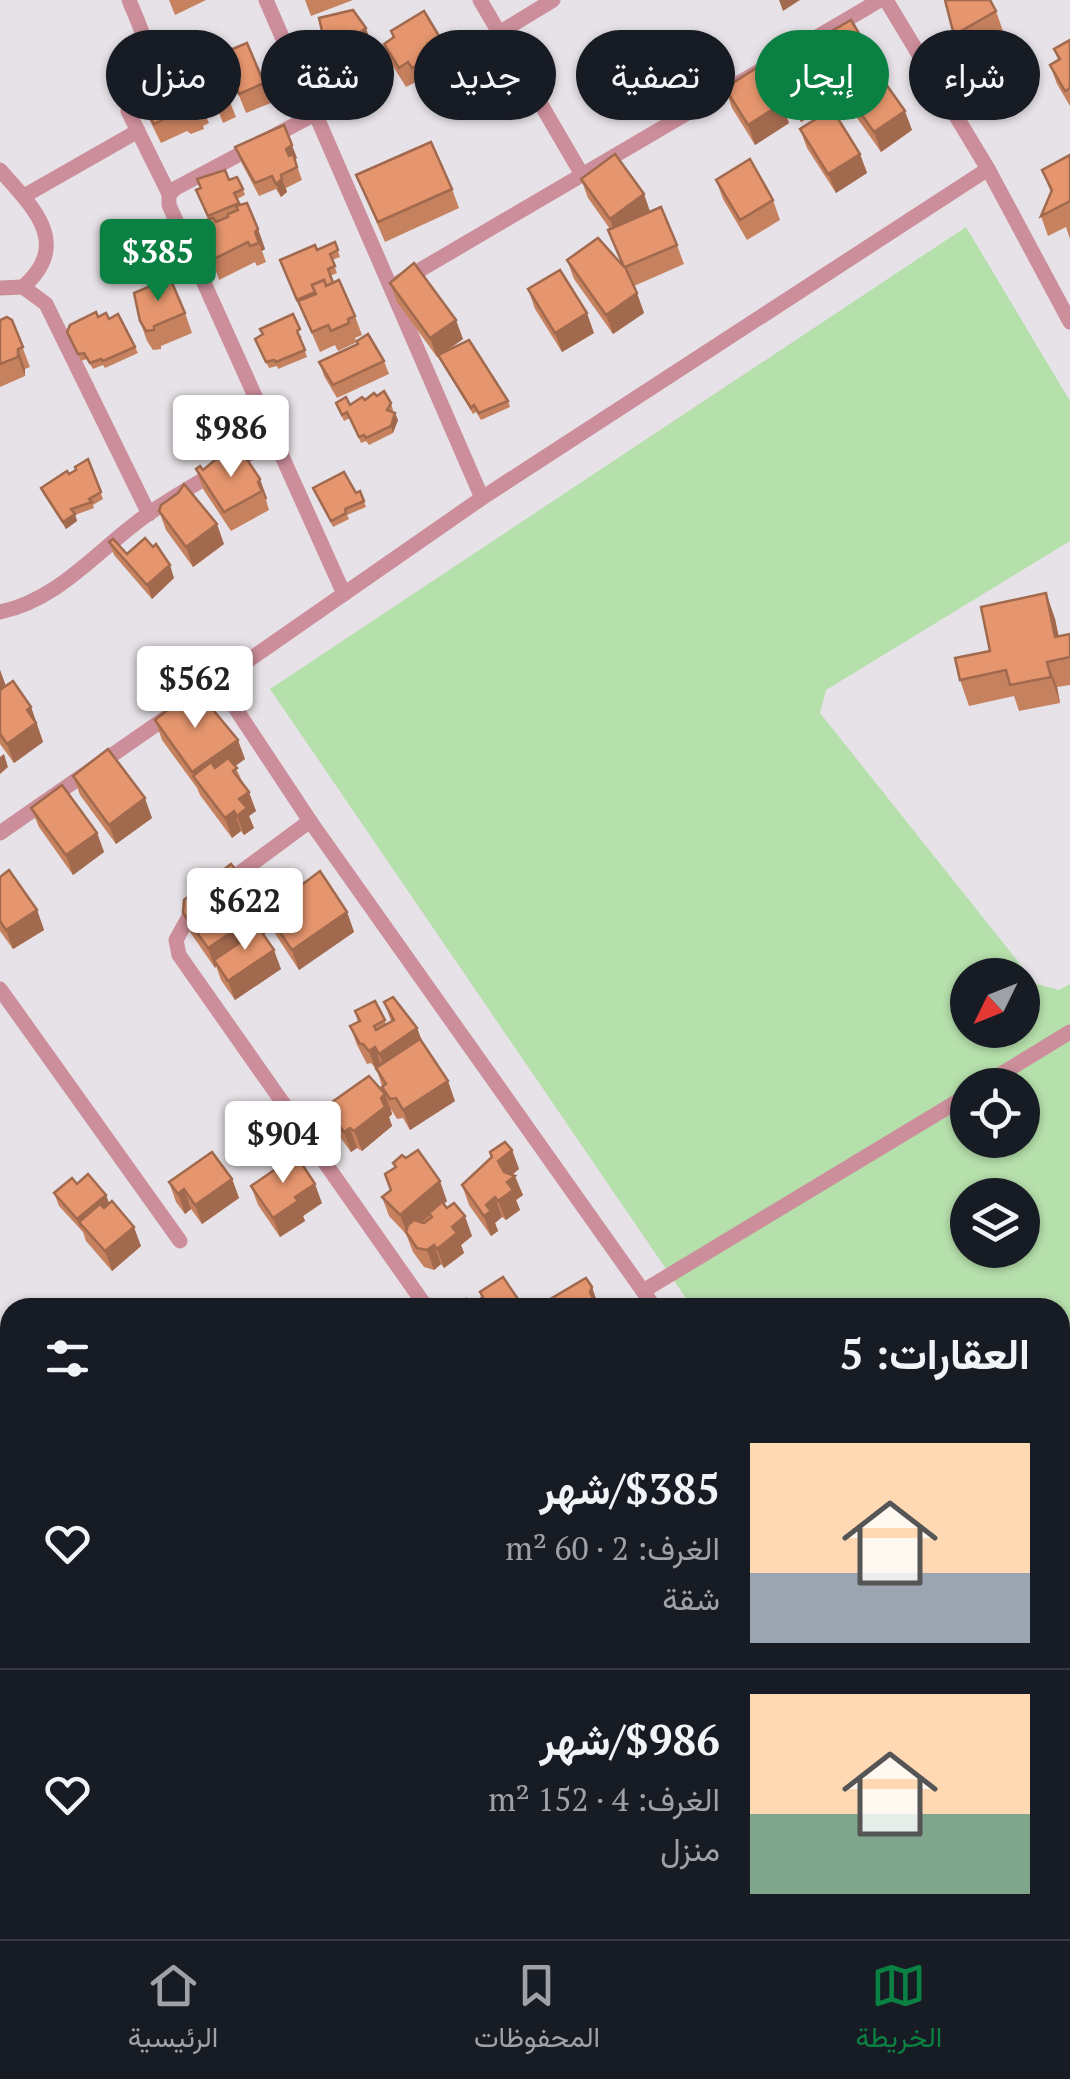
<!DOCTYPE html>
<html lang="ar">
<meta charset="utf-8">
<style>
body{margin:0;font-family:"PT Serif",Vazirmatn,serif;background:#20242c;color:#f1f3f6;direction:rtl;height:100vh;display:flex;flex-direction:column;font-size:38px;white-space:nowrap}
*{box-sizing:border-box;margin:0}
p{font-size:32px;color:#9ea1a6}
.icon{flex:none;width:55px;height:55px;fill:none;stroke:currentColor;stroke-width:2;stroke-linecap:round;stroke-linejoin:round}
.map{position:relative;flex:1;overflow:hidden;direction:ltr}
.details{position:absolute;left:0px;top:1298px;width:1070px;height:642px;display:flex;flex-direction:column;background:#171b24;border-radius:30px 30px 0 0;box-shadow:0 2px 8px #0004;direction:rtl}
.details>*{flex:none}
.hud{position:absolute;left:30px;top:30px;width:1010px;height:90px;direction:rtl;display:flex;gap:20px}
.needle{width:65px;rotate:227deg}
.fabs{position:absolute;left:950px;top:958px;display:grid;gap:20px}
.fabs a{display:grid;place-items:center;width:90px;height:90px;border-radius:50%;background:#171b24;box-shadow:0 2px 8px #0004;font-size:50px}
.price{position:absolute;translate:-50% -85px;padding:0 22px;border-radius:10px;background:#fff;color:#222;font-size:32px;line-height:65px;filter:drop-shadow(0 2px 5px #0008)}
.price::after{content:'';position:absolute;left:50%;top:60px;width:30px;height:22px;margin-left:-15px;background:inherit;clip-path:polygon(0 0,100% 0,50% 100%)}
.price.selected{background:#0b8043;color:#fff}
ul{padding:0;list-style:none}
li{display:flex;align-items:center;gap:30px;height:250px;padding:0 40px}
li+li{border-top:2px solid #363941}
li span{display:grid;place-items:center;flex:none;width:280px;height:200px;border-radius:0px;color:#555}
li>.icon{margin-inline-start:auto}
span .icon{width:120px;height:120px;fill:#fffc;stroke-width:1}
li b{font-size:42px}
h2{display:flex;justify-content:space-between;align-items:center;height:120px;padding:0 40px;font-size:42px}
.pill{padding:0 35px;border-radius:45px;background:#171b24;box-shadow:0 2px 8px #0004;font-size:35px;line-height:90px}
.pill.selected{background:#0b8043;color:#fff}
.tabs{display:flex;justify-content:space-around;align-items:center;height:140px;border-top:2px solid #363941;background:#171b24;font-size:28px;color:#9ea1a6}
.tabs a{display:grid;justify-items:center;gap:5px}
.tabs .selected{color:#0b8043}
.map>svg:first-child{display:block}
.green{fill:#b5dfab;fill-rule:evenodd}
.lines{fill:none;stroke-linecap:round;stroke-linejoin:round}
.minor{stroke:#cc8e9b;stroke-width:15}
.wall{fill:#c6815f}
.shaded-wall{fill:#a1694d}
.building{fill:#e6966e;stroke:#a1694d;stroke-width:2.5}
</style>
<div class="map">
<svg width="1070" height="1939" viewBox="0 0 1070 1939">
<rect width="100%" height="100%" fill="#e7e2e7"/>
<!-- green -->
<path class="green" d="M966 227 1070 401V541L826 690 820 713 1036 984 1059 990 1070 984V1664L1060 1670V1308L692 1307 270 689ZM968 975H1022V1030H968ZM968 1085H1022V1140H968ZM968 1195H1022V1250H968Z"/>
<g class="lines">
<!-- minor -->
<g class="minor">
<path d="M129 0C138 23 153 49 144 72 138 86 130 96 128 111L169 194V205L344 594"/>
<path d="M266 0 482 498"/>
<path d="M480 0 581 173"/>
<path d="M886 0 988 169 1070 322"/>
<path d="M499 33 553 0"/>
<path d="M0 170C34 208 72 244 23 287"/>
<path d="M169 194 176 188 315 114"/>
<path d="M24 196 138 131"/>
<path d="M391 287 880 0"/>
<path d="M0 288 23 287 46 304 149 514"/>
<path d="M0 612C61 599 99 548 148 514 188 487 233 462 276 440"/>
<path d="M218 682 310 821 655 1308"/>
<path d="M0 833 482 498 988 169"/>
<path d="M226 883 310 821"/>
<path d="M195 906 176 940 179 955 427 1308"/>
<path d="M0 989 180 1241"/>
<path d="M983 1085 1070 1032"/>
<path d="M643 1291 968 1095"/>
<path d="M1060 1707 1070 1701"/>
<path d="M0 1868 10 1861"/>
<path d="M654 1930 660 1939"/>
<path d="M847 1930 857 1939"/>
<path d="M1050 1930 1055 1939"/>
<path d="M779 1939 796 1930"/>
</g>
</g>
<!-- wall -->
<g class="wall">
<path d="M169 0H206L175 15Z"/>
<path d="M305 0H353L311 16Z"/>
<path d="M996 11 1003 31 961 54 954 35Z"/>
<path d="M391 31 442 41 449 60 443 64 446 71 419 87 416 82 406 87 391 63 384 44 393 38Z"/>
<path d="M818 39 877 64 883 80 912 130 881 152 857 118 852 103 825 59Z"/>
<path d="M1070 40V106L1057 84 1050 65 1058 60 1054 49Z"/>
<path d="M199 63 264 83 271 103 246 113 238 93 228 97 236 117 223 123Z"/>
<path d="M778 79 835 101 801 122 782 92Z"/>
<path d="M136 88 201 104 209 123 203 126 204 129 191 134 187 131 161 143 143 107Z"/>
<path d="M725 88 781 104 789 123 755 145 732 108Z"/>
<path d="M800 129 860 154 867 173 836 193 807 148Z"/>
<path d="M235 147 297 158 295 160 302 180 286 188 287 192 281 197 276 189 259 196 240 160Z"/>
<path d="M1070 155V239L1066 227 1048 236 1041 216 1051 193 1042 170Z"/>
<path d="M356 175 452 189 459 208 385 242Z"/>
<path d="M581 179 650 212 677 245 684 264 634 286 644 313 613 334 574 279 567 260 622 264 608 230 610 229 588 198Z"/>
<path d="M229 180 243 189 245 195 237 199 258 229 265 249 262 251 266 262 257 266 255 262 219 280 200 222 209 220 196 190Z"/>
<path d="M716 180 773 200 780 220 747 240 723 199Z"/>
<path d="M335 242 340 257 332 260 337 273 330 276 355 316 362 335 355 338 357 342 338 351 335 345 320 352 280 260 317 250Z"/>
<path d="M390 283 463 339 445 352 508 401 510 407 481 420 476 412 473 414 438 357H437L397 302Z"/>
<path d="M528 289 594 333 562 352 535 309Z"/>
<path d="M185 313 192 333 161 346V349L153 350 147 341 140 321Z"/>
<path d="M98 317 109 319 135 347 138 353 105 368 103 365 93 369 87 359 81 361 70 338Z"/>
<path d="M0 320H12L30 367 25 369V376L0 387Z"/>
<path d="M260 329 302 336 300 338 307 357 278 369 277 366 269 368 255 339 262 335Z"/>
<path d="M384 361 389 374 337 398 324 376 319 362Z"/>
<path d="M377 396 391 403 393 410 392 412 398 420 393 433 369 445 366 441 361 443 350 418 344 421 336 403 350 405Z"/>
<path d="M234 452 267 498 266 500 269 510 231 531 203 489 196 469 203 470Z"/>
<path d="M88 459 103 499 93 505 94 508 75 515 77 521 66 529 44 495 41 488 76 470Z"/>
<path d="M313 488 356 493 360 491 366 507 347 515 349 519 333 527Z"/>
<path d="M159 511 224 544 193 567 166 530Z"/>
<path d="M109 542 127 554 174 578 152 599 114 555Z"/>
<path d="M1046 593 1055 619 1059 637 1070 657V685L1057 687 1060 703 1019 711 1014 696 969 706 960 680Z"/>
<path d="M0 670 6 686 31 707 43 742 14 763 0 744Z"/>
<path d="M155 720 245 759 235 766 256 811 249 816 254 828 244 835 241 831 232 838 200 795 197 788 162 740Z"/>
<path d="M73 776 152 818 116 844 80 795Z"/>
<path d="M31 808 97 833 104 852 73 875 39 827Z"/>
<path d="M0 877 37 910 44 930 13 949 0 931Z"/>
<path d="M268 910 347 912 354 932 299 970 272 929 263 935 281 969 235 1000 221 980 216 966 215 968 190 932 183 913Z"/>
<path d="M375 1001 386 1024 391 1021 384 1002 417 1028 422 1041 455 1101 410 1130 403 1118 397 1119 391 1109 392 1114 389 1117 392 1126 362 1151 357 1148 351 1152 332 1126 325 1107 384 1093 377 1070 371 1063 367 1064 357 1045 350 1026 358 1022 355 1011Z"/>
<path d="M512 1150 519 1169 512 1175 523 1195 516 1200 520 1210 506 1220 502 1217 495 1223 498 1231 491 1236 469 1205 462 1185Z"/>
<path d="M393 1163 447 1201 444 1204 472 1236 461 1245 464 1253 444 1268 441 1264 434 1270 424 1267 413 1252 406 1234 389 1216 382 1197 391 1190 395 1168Z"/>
<path d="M232 1179 239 1198 202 1224 191 1209 185 1214 176 1202 169 1182Z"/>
<path d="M77 1184 106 1195 109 1204 141 1246 112 1271 86 1241 83 1232 59 1206 54 1193Z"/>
<path d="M251 1186 322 1203 303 1216 305 1221 280 1237 258 1205Z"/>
<path d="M688 1930H738L725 1939H721L719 1937 716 1939H692Z"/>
<path d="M964 1930H1037L1039 1937 1037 1939H971Z"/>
</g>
<!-- shaded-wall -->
<g class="shaded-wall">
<path d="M779 0H800L783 11Z"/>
<path d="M366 28 371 42 333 70 328 57Z"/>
<path d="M830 88 835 101 801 122 796 109Z"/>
<path d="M781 104 789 123 755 145 748 125Z"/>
<path d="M905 111 912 130 881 152 874 132Z"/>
<path d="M292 145 297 158 291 162 286 149Z"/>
<path d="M860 154 867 173 836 193 828 174Z"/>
<path d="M282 179 287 192 281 197 276 184Z"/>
<path d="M644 194 651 214 617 239 610 219Z"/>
<path d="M258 229 265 249 262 251 255 232Z"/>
<path d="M637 293 644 313 613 334 606 315Z"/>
<path d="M587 313 594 333 562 352 555 333Z"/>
<path d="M456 320 463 339 437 357 430 338Z"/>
<path d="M18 349 25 369V376L18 357Z"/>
<path d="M395 413 398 420 393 433 391 426Z"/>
<path d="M260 479 267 498 266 500 258 482Z"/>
<path d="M75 514 77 521 66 529 63 522Z"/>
<path d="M217 524 224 544 193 567 186 547Z"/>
<path d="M170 565 174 578 152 599 147 585Z"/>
<path d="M1046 593 1055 619 1064 663 1055 637Z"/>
<path d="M1047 662 1057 687 1060 703 1051 677Z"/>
<path d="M0 670 7 690 0 695Z"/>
<path d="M31 707 43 742 14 763 7 744 27 710Z"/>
<path d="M238 740 245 759 203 789 195 779 192 772Z"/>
<path d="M4 754 8 767 0 774V757Z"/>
<path d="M249 792 256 811 249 816 254 828 244 835 237 816 239 799Z"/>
<path d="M145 798 152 818 116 844 109 825Z"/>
<path d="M234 811 241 831 232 838 225 818Z"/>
<path d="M97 833 104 852 73 875 66 855Z"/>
<path d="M267 908 271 920 266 912 272 929 218 966 214 960 216 966 215 968 208 948Z"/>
<path d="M37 910 44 930 13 949 6 930Z"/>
<path d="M347 912 354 932 299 970 292 950Z"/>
<path d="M274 950 281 969 235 1000 228 981Z"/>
<path d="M417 1028 424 1047 386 1073 379 1054Z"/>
<path d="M375 1047 382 1067 376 1071 369 1051Z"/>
<path d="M448 1081 455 1101 410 1130 403 1110Z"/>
<path d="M385 1094 392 1114 389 1117 392 1126 362 1151 354 1131Z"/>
<path d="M350 1128 357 1148 351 1152 344 1132Z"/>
<path d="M512 1150 519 1169 505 1180 498 1161Z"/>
<path d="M515 1176 523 1195 516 1200 520 1210 506 1220 498 1201 507 1182Z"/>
<path d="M232 1179 239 1198 202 1224 195 1205Z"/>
<path d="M440 1181 447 1201 407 1234 400 1215Z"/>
<path d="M315 1184 322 1203 303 1216 305 1221 280 1237 273 1218 295 1197Z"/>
<path d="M184 1189 191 1209 185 1214 178 1194Z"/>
<path d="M106 1195 111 1208 79 1222 82 1232 77 1219Z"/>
<path d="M495 1197 502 1217 495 1223 498 1231 491 1236 484 1216 486 1205Z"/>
<path d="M465 1216 472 1236 461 1245 464 1253 444 1268 437 1249 452 1227Z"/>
<path d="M134 1227 141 1246 112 1271 105 1251Z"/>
<path d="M434 1245 441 1264 434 1270 427 1250Z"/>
<path d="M592 1287 599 1307V1308H594L590 1292Z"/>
<path d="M3 1791 10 1810 0 1818V1793Z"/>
<path d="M1070 1835V1860L1063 1866 1060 1859V1843Z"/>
<path d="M709 1930H717L719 1937 716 1939H705Z"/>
<path d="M719 1930H738L725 1939H722Z"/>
<path d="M1014 1930H1037L1039 1937 1037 1939H1001Z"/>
</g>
<!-- building -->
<g class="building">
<path d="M945 0H990L996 11 954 35Z"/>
<path d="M353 10 366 28 328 57 319 18Z"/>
<path d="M424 11 442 41 434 45 439 52 412 68 408 62 399 68 384 44 394 37 391 31Z"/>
<path d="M851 20 877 64 844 84 818 39Z"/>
<path d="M1070 40V88L1065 91 1050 65 1060 59 1054 49Z"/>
<path d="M247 43 264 83 239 94 231 74 220 78 229 98 216 103 199 63Z"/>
<path d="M811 58 830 88 796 109 778 79Z"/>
<path d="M758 67 781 104 748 125 725 88Z"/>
<path d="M186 69 201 104 196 106 197 109 184 115 180 111 154 124 136 88 167 73 171 75Z"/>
<path d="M881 77 905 111 874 132 850 98Z"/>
<path d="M832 109 860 154 828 174 800 129Z"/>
<path d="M284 125 292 145 286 149 289 156 293 154 297 167 281 175 282 179 276 184 272 176 255 183 235 147Z"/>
<path d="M431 142 452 189 378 222 356 175Z"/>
<path d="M615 154 644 194 610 219 581 179Z"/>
<path d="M1070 155V201L1041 216 1052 190 1042 170Z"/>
<path d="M750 159 773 200 740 220 716 180Z"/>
<path d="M225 170 229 180 237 177 243 189 234 193 239 203 208 216 196 190 201 188 197 179Z"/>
<path d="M247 203 258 229 255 232 259 243 250 246 248 242 212 260 200 222 213 218 216 222 228 217V214L238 210 236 206Z"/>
<path d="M661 207 677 245 625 267 637 293 606 315 567 260 598 238 624 267 608 230Z"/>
<path d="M335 242 338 250 330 254 335 266 328 269 333 283 326 286 324 280 312 285 315 292 297 300 280 260 315 245 317 250Z"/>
<path d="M414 263 456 320 430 338 390 283Z"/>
<path d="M560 270 587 313 555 333 528 289Z"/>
<path d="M170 278 185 313 154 326V330L146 331 140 321 134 293Z"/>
<path d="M324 280 326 286 339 280 355 316 348 319 349 323 331 331 328 325 312 332 298 301 316 294 312 285Z"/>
<path d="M96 312 98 317 106 313 109 319 118 314 135 347 103 361 101 359 90 363 84 353 78 354 67 332 70 325Z"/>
<path d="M293 314 300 329 297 331 305 350 276 362 274 360 266 362 255 339 263 334 260 329Z"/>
<path d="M7 317 12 320 23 347 18 349V357L0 364V320Z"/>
<path d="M368 334 384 361 333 385 319 362 358 344 357 341Z"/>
<path d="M469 340 508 401 479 413 474 405 471 408 438 355Z"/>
<path d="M384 391 391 403 387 410 395 413 391 426 366 438 364 435 359 437 347 412 342 415 336 403 346 397 350 405 362 397 365 400 374 393 377 396Z"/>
<path d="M240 449 260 479 258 482 262 491 224 512 196 469 200 466 203 470 221 455 224 457 231 450 234 452Z"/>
<path d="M88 459 101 492 89 499 92 502 71 509 75 514 63 522 41 488 67 471 69 474 76 470 75 467Z"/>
<path d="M344 472 356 493 360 491 364 501 345 509 346 513 331 521 313 488Z"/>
<path d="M184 484 217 524 186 547 159 511 161 505 178 493Z"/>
<path d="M145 538 153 547 156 544 170 565 147 585 109 542 113 539 127 554Z"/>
<path d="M1046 593 1055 637 1070 634V657L1047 662 1051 677 1010 685 1006 670 960 680 955 658 990 651 981 607Z"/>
<path d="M13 681 31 707 27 710 36 723 7 744 0 734V690Z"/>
<path d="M186 695 204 699 238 740 192 772 155 720Z"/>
<path d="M108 749 145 798 109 825 73 776Z"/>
<path d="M228 758 237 768 233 771 249 792 239 799 247 808 237 816 234 811 225 818 193 776 211 762 215 768Z"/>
<path d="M62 785 97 833 66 855 31 808Z"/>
<path d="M231 864 267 908 208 948 183 913 184 900Z"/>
<path d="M9 870 37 910 6 930 0 921V877Z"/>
<path d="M320 871 347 912 292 950 266 912Z"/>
<path d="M254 921 274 950 228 981 214 960 247 938 245 927Z"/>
<path d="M393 997 417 1028 379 1054 375 1047 369 1051 363 1044H360L350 1026 360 1021 355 1011 375 1001 385 1020 374 1026 376 1030 394 1020 384 1002Z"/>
<path d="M420 1039 448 1081 403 1110 396 1098 390 1099 382 1087 386 1084 376 1068Z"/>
<path d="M369 1076 385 1094 381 1098 385 1107 354 1131 350 1128 344 1132 325 1107Z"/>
<path d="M505 1142 512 1150 498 1161 504 1172 515 1176 507 1182 513 1190 498 1201 495 1197 486 1205 491 1211 484 1216 462 1185 492 1157 490 1152Z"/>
<path d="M418 1150 440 1181 400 1215 382 1197 391 1190 385 1174 396 1167 393 1163 402 1155 406 1158Z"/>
<path d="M212 1152 232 1179 195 1205 184 1189 178 1194 169 1182Z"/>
<path d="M296 1155 315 1184 295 1197 298 1201 273 1218 251 1186Z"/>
<path d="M88 1174 106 1195 77 1219 54 1193 72 1178 77 1184Z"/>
<path d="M112 1201 134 1227 105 1251 79 1222 100 1204 104 1208Z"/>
<path d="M442 1202 447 1208 454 1203 465 1216 452 1227 457 1233 437 1249 434 1245 427 1250 417 1248 406 1232 408 1225 414 1220 424 1223 432 1217 429 1213Z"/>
<path d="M503 1277 524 1308 455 1307 466 1299 470 1305 483 1297 480 1292Z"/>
<path d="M586 1278 592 1287 590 1292 595 1303 594 1308H551L547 1301Z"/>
<path d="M1067 1772 1070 1775V1835L1060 1843V1776Z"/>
<path d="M690 1930H710L712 1933 705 1939H700Z"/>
<path d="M930 1930H959L963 1935 961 1939H918Z"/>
<path d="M971 1930H1014L1001 1939H977Z"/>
</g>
</svg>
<div class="fabs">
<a><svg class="needle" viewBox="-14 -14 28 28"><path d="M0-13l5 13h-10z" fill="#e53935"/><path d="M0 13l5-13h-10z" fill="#9ea1a6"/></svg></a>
<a><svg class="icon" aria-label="locate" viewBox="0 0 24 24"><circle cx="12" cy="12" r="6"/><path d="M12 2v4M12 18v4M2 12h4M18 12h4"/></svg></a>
<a><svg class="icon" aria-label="layers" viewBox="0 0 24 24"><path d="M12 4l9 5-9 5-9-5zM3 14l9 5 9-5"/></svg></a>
</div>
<b class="price selected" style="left:158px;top:304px">$385</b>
<b class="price" style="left:231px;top:480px">$986</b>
<b class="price" style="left:195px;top:731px">$562</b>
<b class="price" style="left:245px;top:953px">$622</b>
<b class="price" style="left:283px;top:1186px">$904</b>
<div class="hud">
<a class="pill">شراء</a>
<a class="pill selected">إيجار</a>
<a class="pill">تصفية</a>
<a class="pill">جديد</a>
<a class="pill">شقة</a>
<a class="pill">منزل</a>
</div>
<section class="details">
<h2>العقارات: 5<svg class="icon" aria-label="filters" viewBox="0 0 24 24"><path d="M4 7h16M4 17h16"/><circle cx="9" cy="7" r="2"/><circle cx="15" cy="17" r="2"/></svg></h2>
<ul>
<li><span style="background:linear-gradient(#ffd9b3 65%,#9aa5b1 0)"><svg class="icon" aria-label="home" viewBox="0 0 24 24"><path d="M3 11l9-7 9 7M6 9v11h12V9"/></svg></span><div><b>$385/شهر</b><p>الغرف: 2 · 60 m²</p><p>شقة</p></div><svg class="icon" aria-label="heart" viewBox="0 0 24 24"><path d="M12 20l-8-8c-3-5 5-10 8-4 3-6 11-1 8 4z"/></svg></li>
<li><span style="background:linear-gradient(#ffd9b3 60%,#7fa58c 0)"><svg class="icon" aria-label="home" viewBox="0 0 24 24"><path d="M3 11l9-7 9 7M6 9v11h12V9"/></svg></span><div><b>$986/شهر</b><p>الغرف: 4 · 152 m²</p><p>منزل</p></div><svg class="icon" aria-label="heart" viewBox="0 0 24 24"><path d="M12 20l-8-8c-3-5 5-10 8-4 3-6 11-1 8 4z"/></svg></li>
</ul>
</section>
</div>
<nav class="tabs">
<a class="selected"><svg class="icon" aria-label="map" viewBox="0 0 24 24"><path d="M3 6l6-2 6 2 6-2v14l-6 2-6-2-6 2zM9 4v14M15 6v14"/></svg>الخريطة</a>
<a><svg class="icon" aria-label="saved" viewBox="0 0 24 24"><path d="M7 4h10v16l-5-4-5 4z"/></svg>المحفوظات</a>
<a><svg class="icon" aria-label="home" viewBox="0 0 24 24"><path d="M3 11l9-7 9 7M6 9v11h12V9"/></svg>الرئيسية</a>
</nav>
